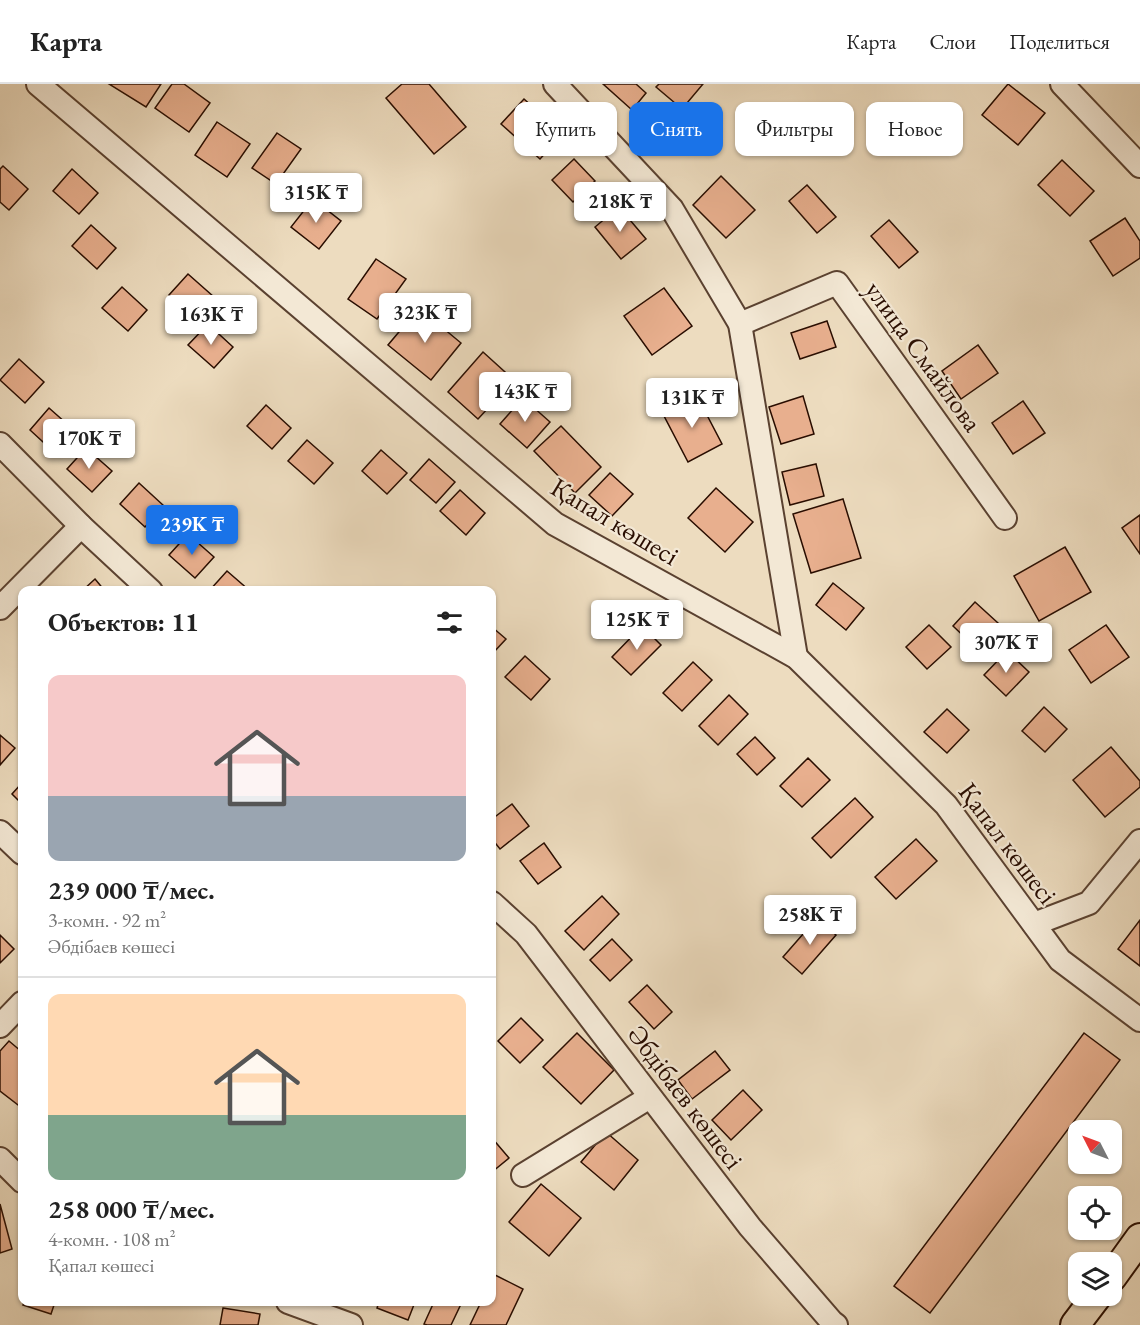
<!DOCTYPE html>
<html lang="ru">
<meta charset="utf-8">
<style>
body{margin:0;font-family:"EB Garamond",serif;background:#f2f2f2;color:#222;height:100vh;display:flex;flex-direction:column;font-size:22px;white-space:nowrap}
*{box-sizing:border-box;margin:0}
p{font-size:20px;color:#767676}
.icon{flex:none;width:33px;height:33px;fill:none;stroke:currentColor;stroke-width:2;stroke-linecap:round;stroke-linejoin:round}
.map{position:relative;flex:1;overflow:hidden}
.details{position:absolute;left:18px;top:502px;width:478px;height:720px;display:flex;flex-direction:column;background:#fff;border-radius:12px;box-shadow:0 2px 4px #0004}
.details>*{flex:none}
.top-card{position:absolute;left:514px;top:18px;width:536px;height:54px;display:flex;gap:12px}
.needle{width:39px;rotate:312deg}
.controls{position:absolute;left:1068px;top:1036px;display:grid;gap:12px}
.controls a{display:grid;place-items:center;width:54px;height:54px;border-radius:12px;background:#fff;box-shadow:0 2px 4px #0004;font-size:30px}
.price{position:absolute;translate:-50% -51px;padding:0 14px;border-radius:6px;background:#fff;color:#222;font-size:20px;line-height:39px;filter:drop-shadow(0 2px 3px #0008)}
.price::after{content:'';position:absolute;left:50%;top:36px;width:18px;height:14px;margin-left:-9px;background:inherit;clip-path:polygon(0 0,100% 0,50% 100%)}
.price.current{background:#1a73e8;color:#fff}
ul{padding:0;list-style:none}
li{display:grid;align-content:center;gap:12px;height:318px;padding:0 30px}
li+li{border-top:2px solid #e0e0e0}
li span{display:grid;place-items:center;height:186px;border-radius:12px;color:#555}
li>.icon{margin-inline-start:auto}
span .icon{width:108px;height:108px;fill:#fffc;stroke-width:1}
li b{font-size:26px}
h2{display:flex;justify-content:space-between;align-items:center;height:72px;padding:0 30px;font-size:26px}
.pill{padding:0 21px;border-radius:12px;background:#fff;box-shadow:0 2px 4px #0004;font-size:21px;line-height:54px}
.pill.current{background:#1a73e8;color:#fff}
header{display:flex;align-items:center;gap:36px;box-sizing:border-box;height:84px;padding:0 30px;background:#fff;border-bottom:2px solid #e0e0e0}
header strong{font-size:28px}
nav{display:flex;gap:33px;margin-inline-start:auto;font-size:21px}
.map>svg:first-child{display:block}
.building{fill:#e8af8e;stroke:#290d00;stroke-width:1.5}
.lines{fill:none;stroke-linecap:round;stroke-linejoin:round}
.minor-casing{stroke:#5a4130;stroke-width:26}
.major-casing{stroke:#290d00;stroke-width:32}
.minor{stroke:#f3e8d5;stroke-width:22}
.major{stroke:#eddcbf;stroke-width:28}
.labels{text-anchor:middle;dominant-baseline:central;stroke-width:4.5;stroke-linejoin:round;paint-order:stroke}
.street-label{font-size:27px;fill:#290d00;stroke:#f3e8d5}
</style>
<header>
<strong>Карта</strong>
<nav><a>Карта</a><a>Слои</a><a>Поделиться</a></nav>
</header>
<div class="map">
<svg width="1140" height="1241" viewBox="0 0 1140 1241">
<rect width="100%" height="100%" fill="#eddcbf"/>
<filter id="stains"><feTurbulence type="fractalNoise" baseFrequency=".00333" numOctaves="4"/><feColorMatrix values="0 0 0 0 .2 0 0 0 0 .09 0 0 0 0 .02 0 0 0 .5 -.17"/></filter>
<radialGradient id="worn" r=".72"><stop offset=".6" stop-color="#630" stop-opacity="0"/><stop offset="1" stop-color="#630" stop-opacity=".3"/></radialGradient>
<!-- building -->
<g class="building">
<path d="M109 0H161L146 23Z"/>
<path d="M172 0H184L210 19 189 48 155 24Z"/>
<path d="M402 0H429L466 43 434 70 386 14Z"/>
<path d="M603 0H636L646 9 632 26Z"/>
<path d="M659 0H703L682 25 656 3Z"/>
<path d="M1008 0 1045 29 1018 61 982 31Z"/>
<path d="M524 15 563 50 540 75 501 40Z"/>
<path d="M217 38 250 60 227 93 195 71Z"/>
<path d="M277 49 301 65 276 100 252 84Z"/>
<path d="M574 75 595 97 573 118 552 96Z"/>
<path d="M1062 76 1094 107 1070 132 1038 101Z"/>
<path d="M3 82 28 105 9 126 0 118V85Z"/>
<path d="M72 85 98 109 79 130 53 107Z"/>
<path d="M721 92 755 126 726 154 693 121Z"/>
<path d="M807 101 836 133 817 149 789 117Z"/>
<path d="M313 115 341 137 319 165 291 143Z"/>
<path d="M619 123 646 155 621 175 595 143Z"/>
<path d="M1125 134 1140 157V174L1113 192 1090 157Z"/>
<path d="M889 136 918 168 899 184 871 152Z"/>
<path d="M91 141 116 164 97 185 72 162Z"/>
<path d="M376 175 406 195 377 235 348 215Z"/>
<path d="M188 190 214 213 194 234 169 211Z"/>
<path d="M122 203 147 226 128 247 102 224Z"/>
<path d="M664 204 692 242 652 271 624 232Z"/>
<path d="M419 224 461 259 431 296 388 261Z"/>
<path d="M827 237 836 263 800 275 791 249Z"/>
<path d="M208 240 233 263 214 284 188 261Z"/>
<path d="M978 261 998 289 961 315 942 287Z"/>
<path d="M483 268 514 296 478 335 448 308Z"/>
<path d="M19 275 44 298 25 319 0 296Z"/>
<path d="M697 312 722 360 688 378 663 330Z"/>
<path d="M803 312 814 350 781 360 769 323Z"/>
<path d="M523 314 550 338 527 364 500 340Z"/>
<path d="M1023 317 1045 349 1013 370 992 339Z"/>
<path d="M266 321 291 344 272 365 247 342Z"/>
<path d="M49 324 75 347 55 369 30 346Z"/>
<path d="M561 342 601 383 575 409 534 367Z"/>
<path d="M307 356 333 379 314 400 288 377Z"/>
<path d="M86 364 112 387 92 408 67 385Z"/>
<path d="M381 366 407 389 387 410 362 387Z"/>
<path d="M429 375 455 398 436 419 410 396Z"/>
<path d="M816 380 824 412 790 421 782 388Z"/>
<path d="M610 389 633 410 612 432 589 411Z"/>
<path d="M139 399 164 422 145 443 120 420Z"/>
<path d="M716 404 753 438 725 468 688 434Z"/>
<path d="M460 406 485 429 466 451 440 427Z"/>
<path d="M843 415 861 474 811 489 793 430Z"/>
<path d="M1140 431V470L1122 444Z"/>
<path d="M188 450 214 473 195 494 169 471Z"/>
<path d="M1065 463 1091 508 1039 537 1014 492Z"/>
<path d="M227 487 250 507H209Z"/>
<path d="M95 495 105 507H82Z"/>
<path d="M833 499 864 524 846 546 816 521Z"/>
<path d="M975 518 998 539 975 563 953 542Z"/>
<path d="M929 541 951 563 927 585 906 563Z"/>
<path d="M1106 541 1129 573 1091 599 1069 566Z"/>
<path d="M642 542 661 561 631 591 612 573Z"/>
<path d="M492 543 506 555 492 570Z"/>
<path d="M1007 567 1029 588 1006 612 984 591Z"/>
<path d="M525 572 550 595 531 616 505 593Z"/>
<path d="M693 578 712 596 682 627 663 609Z"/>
<path d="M729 611 748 630 718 661 699 642Z"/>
<path d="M1044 623 1067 645 1045 668 1022 647Z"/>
<path d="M947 625 969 646 947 669 924 648Z"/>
<path d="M0 651 15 664 0 681Z"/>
<path d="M755 653 775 674 757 691 737 670Z"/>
<path d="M1111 663 1140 697V703L1105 733 1073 696Z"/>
<path d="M808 674 830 696 802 723 780 702Z"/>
<path d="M22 699V720L12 710Z"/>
<path d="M855 714 873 733 831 774 812 754Z"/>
<path d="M512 720 529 742 500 765 492 755V735Z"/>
<path d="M916 755 937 777 896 815 875 793Z"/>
<path d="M544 759 561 783 538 800 520 777Z"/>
<path d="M602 812 619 830 584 866 565 847Z"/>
<path d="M817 834 836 851 802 890 783 873Z"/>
<path d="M1140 836V882L1118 865Z"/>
<path d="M0 851 14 865 0 879Z"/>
<path d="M612 855 632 876 610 897 590 876Z"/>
<path d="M647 901 672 928 654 945 629 918Z"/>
<path d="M521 934 543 956 520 979 498 957Z"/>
<path d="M577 949 614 986 581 1020 543 983Z"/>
<path d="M1084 949 1120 976 930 1229 894 1202Z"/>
<path d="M9 957 22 968V1024L0 1007V967Z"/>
<path d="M715 967 730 986 692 1015 678 996Z"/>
<path d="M743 1006 762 1026 731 1056 712 1036Z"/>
<path d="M606 1048 638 1076 614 1106 581 1078Z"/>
<path d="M492 1054 509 1074 492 1088Z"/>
<path d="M541 1100 581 1134 549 1172 509 1138Z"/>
<path d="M0 1120 12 1165 0 1169Z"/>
<path d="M495 1191 523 1205 506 1241H470L481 1218H492V1196Z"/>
<path d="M24 1218H55L51 1230 23 1221Z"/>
<path d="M379 1218H415L408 1236 377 1224Z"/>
<path d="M434 1218H462L451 1241H427L424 1240Z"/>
<path d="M223 1224 260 1230 258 1241H220Z"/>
</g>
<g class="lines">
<!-- minor casing -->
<g class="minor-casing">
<g id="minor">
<path d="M38 0 555 440 796 573 946 721 1060 876 1140 936"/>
<path d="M555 0 672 125 740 240 796 573"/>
<path d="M1062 0 1140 82"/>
<path d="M740 240 837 199 1005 434"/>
<path d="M0 360 81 442 151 507"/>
<path d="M0 524 81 442"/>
<path d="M0 748 22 769"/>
<path d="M492 819 526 850 750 1143 832 1238 836 1241"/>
<path d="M1034 840 1089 819 1140 757"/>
<path d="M0 942 22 919"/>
<path d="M0 1075 22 1097"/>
<path d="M523 1091 650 1013"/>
<path d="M288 1218 351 1241"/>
</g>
</g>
<!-- major casing -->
<g class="major-casing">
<g id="major">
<path d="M1112 1193 1140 1154"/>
<path d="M1075 1241 1097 1212"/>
</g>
</g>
<!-- minor -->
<use href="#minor" class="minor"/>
<!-- major -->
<use href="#major" class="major"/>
</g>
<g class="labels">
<!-- street labels -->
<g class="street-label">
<text transform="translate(924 272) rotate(54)">улица Смайлова</text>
<text transform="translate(615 437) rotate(31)">Қапал көшесі</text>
<text transform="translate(1008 759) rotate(53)">Қапал көшесі</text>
<text transform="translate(686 1013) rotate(53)">Әбдібаев көшесі</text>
</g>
</g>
<rect width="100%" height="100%" filter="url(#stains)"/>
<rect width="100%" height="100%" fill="url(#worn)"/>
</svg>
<div class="controls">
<a><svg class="needle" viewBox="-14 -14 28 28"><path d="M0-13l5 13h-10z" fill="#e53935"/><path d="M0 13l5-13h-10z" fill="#767676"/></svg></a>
<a><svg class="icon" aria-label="locate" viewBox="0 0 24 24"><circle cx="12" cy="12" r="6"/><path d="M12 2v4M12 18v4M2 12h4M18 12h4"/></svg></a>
<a><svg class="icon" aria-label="layers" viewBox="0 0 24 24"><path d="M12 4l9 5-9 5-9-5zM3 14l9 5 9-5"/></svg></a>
</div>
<b class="price" style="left:316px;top:140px">315K ₸</b>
<b class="price" style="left:620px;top:149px">218K ₸</b>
<b class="price" style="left:425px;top:260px">323K ₸</b>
<b class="price" style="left:211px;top:262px">163K ₸</b>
<b class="price" style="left:525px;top:339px">143K ₸</b>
<b class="price" style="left:692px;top:345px">131K ₸</b>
<b class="price" style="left:89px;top:386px">170K ₸</b>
<b class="price current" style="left:192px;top:472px">239K ₸</b>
<b class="price" style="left:637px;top:567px">125K ₸</b>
<b class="price" style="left:1006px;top:590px">307K ₸</b>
<b class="price" style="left:810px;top:862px">258K ₸</b>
<div class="top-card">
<a class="pill">Купить</a>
<a class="pill current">Снять</a>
<a class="pill">Фильтры</a>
<a class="pill">Новое</a>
</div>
<section class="details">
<h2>Объектов: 11<svg class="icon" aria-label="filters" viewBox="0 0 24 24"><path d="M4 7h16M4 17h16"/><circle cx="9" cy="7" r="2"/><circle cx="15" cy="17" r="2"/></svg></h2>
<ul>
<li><span style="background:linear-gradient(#f6c9c9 65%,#9aa5b1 0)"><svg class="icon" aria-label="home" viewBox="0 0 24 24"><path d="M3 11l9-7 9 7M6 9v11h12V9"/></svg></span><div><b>239 000 ₸/мес.</b><p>3-комн. · 92 m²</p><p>Әбдібаев көшесі</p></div></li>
<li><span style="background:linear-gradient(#ffd9b3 65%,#7fa58c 0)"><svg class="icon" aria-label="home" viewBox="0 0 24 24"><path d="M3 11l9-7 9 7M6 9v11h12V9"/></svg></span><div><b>258 000 ₸/мес.</b><p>4-комн. · 108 m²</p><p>Қапал көшесі</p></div></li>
</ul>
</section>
</div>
